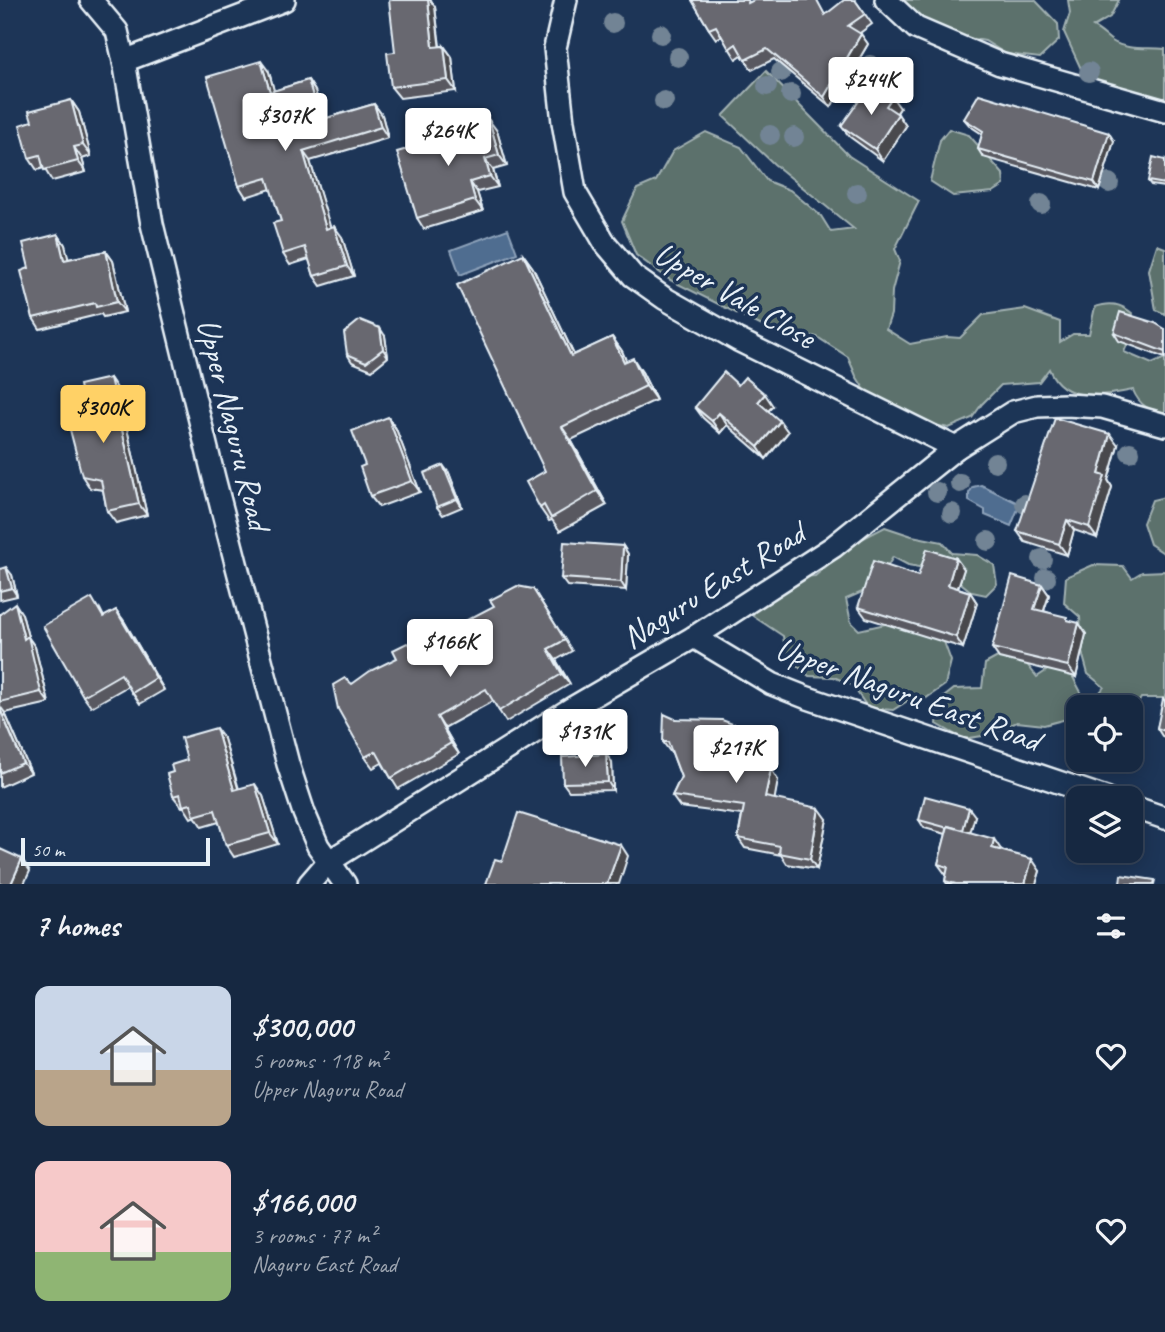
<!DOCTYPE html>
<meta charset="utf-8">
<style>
body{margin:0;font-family:Caveat,sans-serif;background:#1f3048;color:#f1f3f6;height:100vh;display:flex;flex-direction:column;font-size:26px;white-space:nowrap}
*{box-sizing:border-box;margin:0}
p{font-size:23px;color:#9ea6b1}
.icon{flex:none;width:38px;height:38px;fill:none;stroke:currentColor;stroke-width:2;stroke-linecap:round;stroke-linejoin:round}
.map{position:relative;height:884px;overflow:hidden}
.drawer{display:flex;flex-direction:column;background:#162841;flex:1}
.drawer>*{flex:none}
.buttons{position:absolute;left:1066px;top:695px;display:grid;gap:14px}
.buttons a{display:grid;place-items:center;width:77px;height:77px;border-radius:14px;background:#162841;box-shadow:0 4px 18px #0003,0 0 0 2px #35445a;font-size:35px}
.scale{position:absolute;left:21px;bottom:18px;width:189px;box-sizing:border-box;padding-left:7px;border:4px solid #e8f1f8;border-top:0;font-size:19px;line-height:24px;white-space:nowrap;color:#e8f1f8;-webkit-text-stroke:5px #1d3557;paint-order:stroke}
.price{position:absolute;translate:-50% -60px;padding:0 16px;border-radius:7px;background:#fff;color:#222;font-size:23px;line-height:46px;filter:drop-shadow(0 2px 4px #0008)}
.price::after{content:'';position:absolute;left:50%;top:42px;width:21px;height:16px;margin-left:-10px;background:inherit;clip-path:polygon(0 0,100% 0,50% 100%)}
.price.on{background:#ffd166;color:#111}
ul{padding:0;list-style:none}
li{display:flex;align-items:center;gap:21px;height:175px;padding:0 35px}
li span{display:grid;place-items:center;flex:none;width:196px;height:140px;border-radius:14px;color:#555}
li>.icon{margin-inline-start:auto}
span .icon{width:84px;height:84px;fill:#fffc;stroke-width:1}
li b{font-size:30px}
h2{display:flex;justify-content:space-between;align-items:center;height:84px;padding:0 35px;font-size:30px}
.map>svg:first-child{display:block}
.green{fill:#5b716c;stroke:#a2b1b2;stroke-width:2}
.water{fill:#506d90;stroke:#8da2ba;stroke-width:2}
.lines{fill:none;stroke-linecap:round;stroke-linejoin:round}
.minor-casing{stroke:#e8f1f8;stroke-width:26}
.minor{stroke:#1d3557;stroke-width:21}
.tree{fill:#728495}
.wall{fill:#595960;stroke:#e8f1f8;stroke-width:2}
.shaded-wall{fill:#48484e;stroke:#e8f1f8;stroke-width:2}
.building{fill:#676770;stroke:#e8f1f8;stroke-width:2}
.labels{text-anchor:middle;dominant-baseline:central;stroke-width:7;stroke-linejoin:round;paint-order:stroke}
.street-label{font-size:33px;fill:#e8f1f8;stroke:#1d3557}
</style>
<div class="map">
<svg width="1165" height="884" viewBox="0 0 1165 884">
<rect width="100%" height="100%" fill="#1d3557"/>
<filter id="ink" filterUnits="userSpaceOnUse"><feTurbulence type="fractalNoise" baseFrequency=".0143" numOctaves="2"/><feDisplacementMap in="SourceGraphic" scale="14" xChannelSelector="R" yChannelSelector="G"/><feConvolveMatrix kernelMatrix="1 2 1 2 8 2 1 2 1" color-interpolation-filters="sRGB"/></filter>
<g filter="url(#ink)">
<!-- green -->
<g class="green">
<path d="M899 0H1035L1058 24 1059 40 1040 58 1006 54 985 41 957 36 916 17Z"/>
<path d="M1068 0H1119L1110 17 1093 27C1101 31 1105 36 1112 41 1127 51 1148 47 1165 49V99L1139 96 1119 87 1088 78 1081 69 1064 32 1070 13Z"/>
<path d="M766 71 849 156 919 201 895 249 900 261 892 291 891 314 886 329 910 344 947 337 960 338 983 315 1025 309 1060 322V342L1073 334H1089L1095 307C1110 302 1120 303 1133 314L1130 338 1124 352 1152 364 1165 358V415C1150 411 1139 405 1133 390 1104 396 1064 404 1049 369L1039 382 1001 385 982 404 972 418 949 428 919 422 870 398 856 376 848 357 817 337 766 328 670 280 636 255 622 221 637 189 656 181 673 151 706 132 741 147 767 181 790 190 821 216 831 232 854 229 774 164 723 116Z"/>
<path d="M949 129 969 135 1003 174 1004 185 993 192 953 196 930 181 940 140Z"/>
<path d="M1157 245 1165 248V314L1156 310 1149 270Z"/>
<path d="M1165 497V554L1150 544 1143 523 1152 500Z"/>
<path d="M885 527 912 536 942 542 952 553 977 555 994 565 997 584 986 595 972 592 947 572 908 565 893 557 876 586 846 599 851 622 859 630 903 620 940 631 951 661 945 685 925 699 909 700 893 710 868 708 852 685 834 677 809 676 786 656 783 636 753 616 762 579 815 576 852 544Z"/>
<path d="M1093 565 1123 566 1132 578 1142 572 1165 571V698H1141L1131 716 1130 707H1095L1094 700 1104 687 1088 674 1082 652 1080 617 1064 603 1066 577Z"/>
<path d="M1014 648 1037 677 1055 665 1067 666 1082 694 1067 719 1044 725 1017 722 989 735 963 739 937 724 940 700 954 689 982 688 985 664Z"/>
</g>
<!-- water -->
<g class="water">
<path d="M508 229 517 253 460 275 451 250Z"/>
<path d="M981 485 1020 504 1011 526 985 515V510L969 501V493L973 487Z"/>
</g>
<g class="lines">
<!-- minor casing -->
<g class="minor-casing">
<g id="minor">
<path d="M91 0 117 31 124 61 152 224 214 478 288 764 304 813 318 846 345 884"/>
<path d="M566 0 555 48 563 122 575 192 605 243 633 276 664 298 738 340 956 448"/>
<path d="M886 0 916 28 1000 64 1165 111"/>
<path d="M124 61 284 0"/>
<path d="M694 637 772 684 805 697 1106 798"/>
<path d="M1130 806 1165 818"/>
<path d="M309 884 328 862 574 707 694 637 833 547 956 448 1013 412 1037 406 1066 405 1102 407 1165 425"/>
</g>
</g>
<!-- minor -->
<use href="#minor" class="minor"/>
</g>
<!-- trees -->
<g class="tree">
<circle cx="613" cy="23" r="10"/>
<circle cx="661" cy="34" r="10"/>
<circle cx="678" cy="57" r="10"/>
<circle cx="870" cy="65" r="10"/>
<circle cx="781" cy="72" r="10"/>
<circle cx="1089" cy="72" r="10"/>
<circle cx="767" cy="86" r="10"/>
<circle cx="791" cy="94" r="10"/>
<circle cx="664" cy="101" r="10"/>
<circle cx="770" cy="135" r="10"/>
<circle cx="794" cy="137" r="10"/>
<circle cx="1109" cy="183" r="10"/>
<circle cx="857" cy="193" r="10"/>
<circle cx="1041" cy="204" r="10"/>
<circle cx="1130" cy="452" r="10"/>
<circle cx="995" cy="462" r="10"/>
<circle cx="960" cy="483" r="10"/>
<circle cx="937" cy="492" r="10"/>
<circle cx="1025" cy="504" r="10"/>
<circle cx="952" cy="513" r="10"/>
<circle cx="988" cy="541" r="10"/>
<circle cx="1042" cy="559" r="10"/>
<circle cx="1046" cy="578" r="10"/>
</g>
<!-- wall -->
<g class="wall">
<path d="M428 0H430L435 7 440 46H444L452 57 456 91 400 98 391 87 395 52Z"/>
<path d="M692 0H748L749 3 826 14 855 0 872 24 860 33 868 44 831 107 774 59 752 70 742 55 736 59 722 36 716 39 709 29Z"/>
<path d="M269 72 274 91 308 80 315 91 324 119 374 104 382 115 388 138 310 161 330 228 342 237 354 276 321 286 314 276 309 259 290 265 283 254 281 221 271 189 246 197 239 186Z"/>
<path d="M71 100 79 112 91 156 82 159 86 172 52 181 44 168 37 170 29 158 32 121Z"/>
<path d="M900 108 897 113 906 126 883 161 850 137 841 126Z"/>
<path d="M964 119 1114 141 1099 190 983 157 978 149 982 134 970 126Z"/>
<path d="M497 131 507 166 493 170 498 187 477 192 483 211 424 229 417 218 446 138Z"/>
<path d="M1165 160V187L1151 185 1148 181Z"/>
<path d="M58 234 65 245 68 259 106 251 113 261 125 312 103 317 101 314 40 329 33 318 29 268Z"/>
<path d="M523 254 533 268 574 355 612 337 622 351 626 361 642 372 656 400 571 440 607 505 560 531 552 520 549 521 540 508 545 471Z"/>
<path d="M1165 329V358L1119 341 1114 333Z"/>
<path d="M385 336 388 357 372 370 352 362 347 354Z"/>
<path d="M110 378 118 390 147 515 116 523 107 511 103 490 90 488 82 476 84 410Z"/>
<path d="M738 385 773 406 768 411 788 432 766 459 727 425 720 433 703 418 695 407Z"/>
<path d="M396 429 420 492 379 507 370 496 365 465Z"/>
<path d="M1118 445 1108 480 1112 487 1097 538 1074 530 1067 555 1025 542 1017 531Z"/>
<path d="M449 473 462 507 443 515 437 507Z"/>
<path d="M623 546 628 554 626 590 567 586 561 578Z"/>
<path d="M0 569 12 575 17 596 0 600Z"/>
<path d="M964 569 958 588 970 592 977 603 963 648 866 618 858 607 918 576Z"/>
<path d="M1042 585 1049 595 1044 611 1070 621 1086 634 1076 677 999 658 992 648Z"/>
<path d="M533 589 572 651 556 660 570 684 506 722 493 701 444 728 459 754 398 789 382 763 373 768 365 757 352 684 441 661Z"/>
<path d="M100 609 104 617 116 610 124 621 164 690 140 704 128 686 91 707 83 696Z"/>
<path d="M0 614H22L28 637 35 647 49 703 5 713 31 773 0 787Z"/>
<path d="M1165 700V737L1162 736 1157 728Z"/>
<path d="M675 719 743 736 741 763 778 780 774 799 827 819 817 869 787 864 781 855 745 848 738 838 742 815 680 807 672 796 681 777 672 753H671L663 742Z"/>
<path d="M224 739 239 789 263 796 278 844 234 857 226 845 219 822 202 827 195 816 191 818 184 807H182L173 796 187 760Z"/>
<path d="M612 762 613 790 569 791 563 783Z"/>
<path d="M975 816 970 832 1040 871 1036 884H947L945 881 946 875 938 864 946 834 924 828 919 820Z"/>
</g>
<!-- shaded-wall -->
<g class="shaded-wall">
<path d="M428 0H430L435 7 441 59 433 47Z"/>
<path d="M861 34 868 44 831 107 824 97Z"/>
<path d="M444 46 452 57 456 91 448 80Z"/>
<path d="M261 61 269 72 277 102 270 92Z"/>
<path d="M308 80 315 91 327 130 320 120Z"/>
<path d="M892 97 900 108 894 117 886 106Z"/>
<path d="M71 100 79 112 91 156 83 145Z"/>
<path d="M374 104 382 115 388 138 381 127Z"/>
<path d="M898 114 906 126 883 161 875 149Z"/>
<path d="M489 120 497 131 507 166 499 155Z"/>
<path d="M1109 133 1114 141 1099 190 1094 182Z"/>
<path d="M74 147 82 159 86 172 78 161Z"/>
<path d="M303 151 310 161 334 239 326 229Z"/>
<path d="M485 159 493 170 498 187 490 176Z"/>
<path d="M470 182 477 192 483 211 475 200Z"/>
<path d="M334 226 342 237 354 276 347 266Z"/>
<path d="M58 234 65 245 71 270 64 260Z"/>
<path d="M106 251 113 261 125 312 117 302Z"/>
<path d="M523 254 533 268 581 370 571 356Z"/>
<path d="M380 328 385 336 388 357 383 349Z"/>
<path d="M612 337 622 351 633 376 624 362Z"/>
<path d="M633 358 642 372 656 400 646 386Z"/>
<path d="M110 378 118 390 147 515 139 504Z"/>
<path d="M765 394 773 406 766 413 758 402Z"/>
<path d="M719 413 727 425 720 433 712 421Z"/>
<path d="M388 417 396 429 420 492 412 481Z"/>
<path d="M780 421 788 432 766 459 758 447Z"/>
<path d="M562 427 571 440 607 505 597 491Z"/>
<path d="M1110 434 1118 445 1108 480 1112 487 1097 538 1089 527 1099 474Z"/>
<path d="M443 465 449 473 462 507 457 499Z"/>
<path d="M1067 520 1074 530 1067 555 1059 544Z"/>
<path d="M623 546 628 554 626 590 621 582Z"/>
<path d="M956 558 964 569 955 596 948 585Z"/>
<path d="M6 567 12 575 17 596 12 588Z"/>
<path d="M1042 585 1049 595 1041 619 1034 609Z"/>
<path d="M970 592 977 603 963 648 956 637Z"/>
<path d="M15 603 22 614 28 637 35 647 49 703 41 692 24 639Z"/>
<path d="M116 610 124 621 164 690 156 678Z"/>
<path d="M1079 623 1086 634 1076 677 1068 666Z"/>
<path d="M548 649 556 660 570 684 562 674Z"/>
<path d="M0 706 5 713 31 773 23 763 0 709Z"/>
<path d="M437 717 444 728 459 754 451 743Z"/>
<path d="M735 725 743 736 740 772 733 761Z"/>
<path d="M216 728 224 739 242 802 234 790Z"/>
<path d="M606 754 612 762 613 790 608 782Z"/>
<path d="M771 769 778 780 773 808 765 797Z"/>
<path d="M255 784 263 796 278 844 270 833Z"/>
<path d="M819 808 827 819 817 869 810 859Z"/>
<path d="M969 808 975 816 968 840 962 832Z"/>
<path d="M994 839 1002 851 992 848Z"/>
<path d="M621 845 628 856 619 884H607Z"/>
<path d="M22 859 30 871 24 884H11Z"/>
<path d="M1032 859 1040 871 1036 884H1025Z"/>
</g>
<!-- building -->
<g class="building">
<path d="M389 0H428L433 47 444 46 448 80 391 87 387 53 395 52Z"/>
<path d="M692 0H747L748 3 754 0H817L825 15 844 0H855L865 14 848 26 861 34 824 97 767 49 745 60 736 44 729 49 716 26 709 29Z"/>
<path d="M261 61 270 92 308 80 320 120 374 104 381 127 303 151 326 229 334 226 347 266 314 276 305 247 283 254 273 223 281 221 267 178 239 186 207 77Z"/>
<path d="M872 83 892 97 886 106 898 114 875 149 841 126Z"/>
<path d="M979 94 1109 133 1094 182 978 149 983 131 964 119Z"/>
<path d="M71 100 83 145 74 147 78 161 44 170 40 155 29 158 20 125 32 121 29 111Z"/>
<path d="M489 120 499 155 485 159 490 176 470 182 475 200 417 218 397 152 446 138 444 133Z"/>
<path d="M1153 157 1165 160V184L1148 181Z"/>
<path d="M58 234 64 260 106 251 117 302 96 307 95 303 33 318 21 271 29 268 23 243Z"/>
<path d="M523 254 571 356 612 337 624 362 633 358 646 386 562 427 597 491 551 518 544 505 540 508 526 482 545 471 457 285Z"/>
<path d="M1120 312 1155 323 1165 329V352L1114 333Z"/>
<path d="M360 320 380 328 383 349 366 362 347 354 344 333Z"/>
<path d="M724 372 738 385 745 377 765 394 758 402 780 421 758 447 719 413 712 421 695 407Z"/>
<path d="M110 378 139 504 107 511 101 480 82 476 68 422 84 410 79 385Z"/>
<path d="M388 417 412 481 370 496 360 467 365 465 352 431Z"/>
<path d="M1055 418 1110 434 1099 474 1105 476 1089 527 1067 520 1059 544 1017 531Z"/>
<path d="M443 465 457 499 437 507 424 473Z"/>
<path d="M564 542 623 546 621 582 561 578Z"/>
<path d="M927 549 956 558 948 585 970 592 956 637 858 607 873 561 918 576Z"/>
<path d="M6 567 12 588 0 591V569Z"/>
<path d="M1012 576 1042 585 1034 609 1067 617V620L1079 623 1068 666 992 648Z"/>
<path d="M517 586 533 589 565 640 548 649 562 674 499 711 486 689 437 717 451 743 391 778 376 751 365 757 338 709 333 685 345 678 352 684 370 671 397 658 393 650 407 643 441 661 446 631 494 606 490 600Z"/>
<path d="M92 598 103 617 116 610 156 678 132 693 121 674 83 696 43 626Z"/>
<path d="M15 603 24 639 28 636 41 692 0 702V614Z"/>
<path d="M1163 699 1165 700V731L1157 728Z"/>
<path d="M0 709 23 763 0 773Z"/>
<path d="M664 714 675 719 722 720 735 725 733 761 771 769 765 797 819 808 810 859 779 853 780 846 738 838 744 806 672 796 681 777 668 742H663Z"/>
<path d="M216 728 234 790 255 784 270 833 226 845 215 810 194 816 191 804 183 806 180 794 173 796 167 774 173 772 171 765 187 760 181 738Z"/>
<path d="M606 754 608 782 563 783 562 757Z"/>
<path d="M925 796 969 808 963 830 948 826V828L919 820Z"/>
<path d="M518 813 621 845 607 884H486L495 859 502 861Z"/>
<path d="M948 826 994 839 992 848 1032 859 1025 884H956L945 881 948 867 938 864Z"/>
<path d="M0 849 22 859 11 884H0Z"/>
<path d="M1121 875 1155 880 1154 884H1120Z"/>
</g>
</g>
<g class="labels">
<!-- street labels -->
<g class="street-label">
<text transform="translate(735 295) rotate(30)">Upper Vale Close</text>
<text transform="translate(234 424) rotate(76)">Upper Naguru Road</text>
<text transform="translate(713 585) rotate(-32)">Naguru East Road</text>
<text transform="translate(908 694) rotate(20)">Upper Naguru East Road</text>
</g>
</g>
</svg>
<div class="buttons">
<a><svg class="icon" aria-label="locate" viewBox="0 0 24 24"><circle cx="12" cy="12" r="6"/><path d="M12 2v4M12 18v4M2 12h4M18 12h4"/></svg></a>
<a><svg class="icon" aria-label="layers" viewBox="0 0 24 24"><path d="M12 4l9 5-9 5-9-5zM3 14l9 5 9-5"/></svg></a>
</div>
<div class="scale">50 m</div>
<b class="price" style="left:871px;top:117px">$244K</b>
<b class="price" style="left:285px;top:153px">$307K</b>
<b class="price" style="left:448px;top:168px">$264K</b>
<b class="price on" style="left:103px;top:445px">$300K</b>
<b class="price" style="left:450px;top:679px">$166K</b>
<b class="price" style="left:585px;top:769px">$131K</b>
<b class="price" style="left:736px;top:785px">$217K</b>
</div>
<section class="drawer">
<h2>7 homes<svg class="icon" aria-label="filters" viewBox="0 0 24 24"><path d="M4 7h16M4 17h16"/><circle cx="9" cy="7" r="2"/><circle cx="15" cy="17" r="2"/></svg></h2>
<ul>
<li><span style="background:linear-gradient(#c9d6e8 60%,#b9a48a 0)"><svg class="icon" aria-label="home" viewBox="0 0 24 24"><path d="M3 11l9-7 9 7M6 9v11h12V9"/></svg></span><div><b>$300,000</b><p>5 rooms · 118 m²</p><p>Upper Naguru Road</p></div><svg class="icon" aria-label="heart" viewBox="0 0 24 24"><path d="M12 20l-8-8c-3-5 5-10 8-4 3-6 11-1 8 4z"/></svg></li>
<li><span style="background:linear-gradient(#f6c9c9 65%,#8fb573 0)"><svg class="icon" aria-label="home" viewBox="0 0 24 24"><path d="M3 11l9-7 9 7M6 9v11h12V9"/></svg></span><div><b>$166,000</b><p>3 rooms · 77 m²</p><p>Naguru East Road</p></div><svg class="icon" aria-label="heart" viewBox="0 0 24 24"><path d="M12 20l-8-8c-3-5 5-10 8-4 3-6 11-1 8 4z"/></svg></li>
</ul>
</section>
